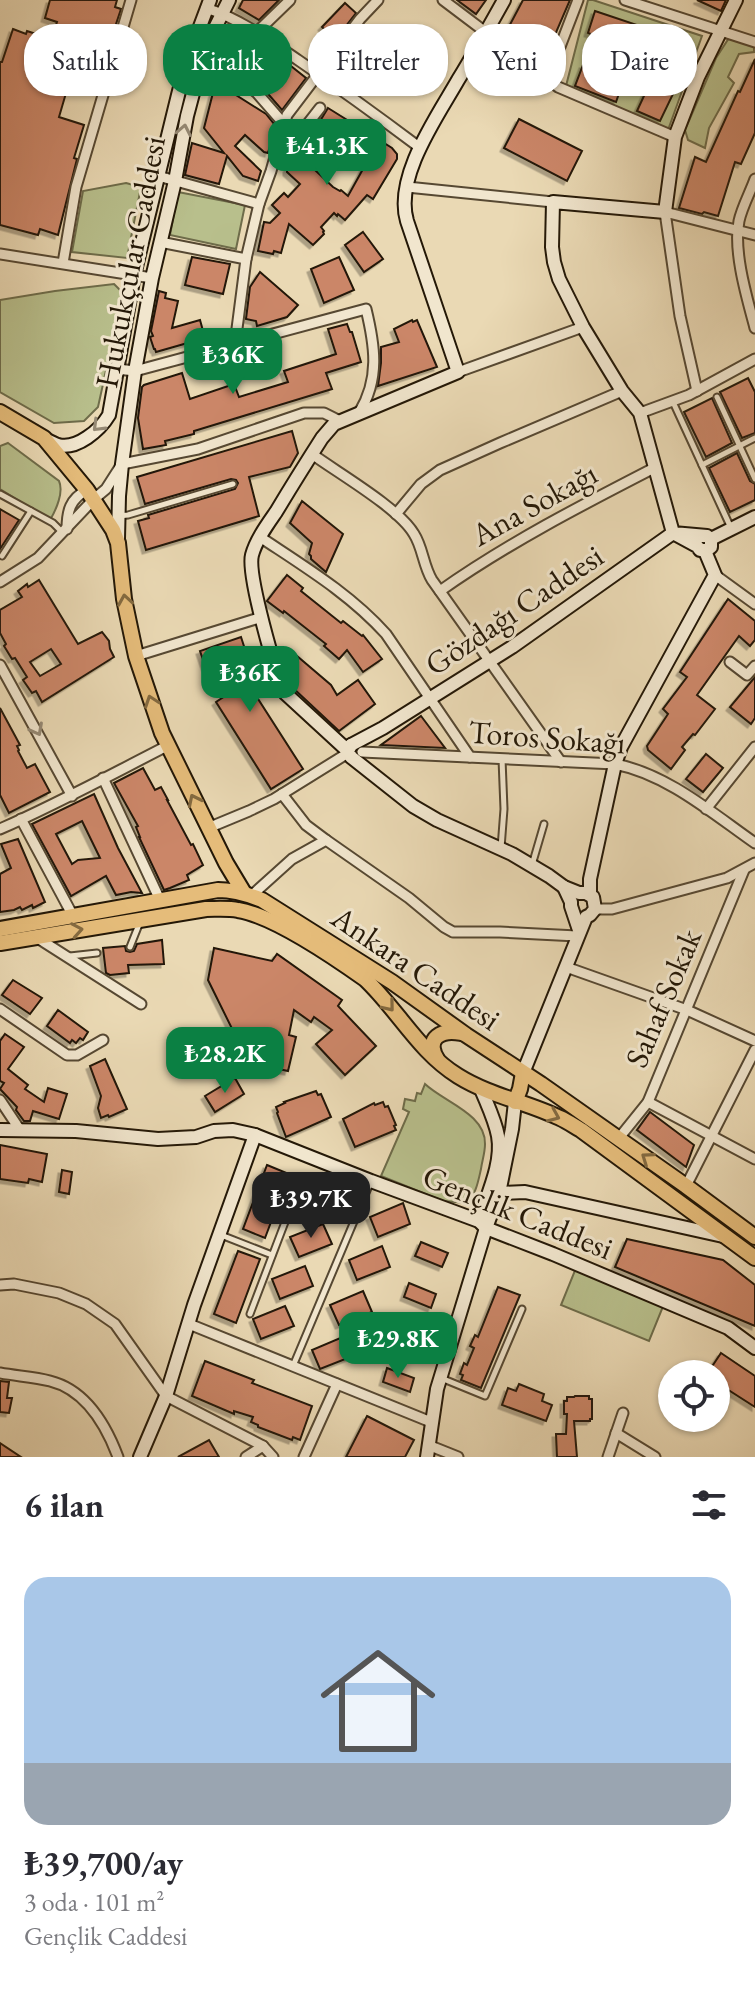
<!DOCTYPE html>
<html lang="tr">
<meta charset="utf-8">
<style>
body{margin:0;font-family:"EB Garamond",serif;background:#f2f2f3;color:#2b2b33;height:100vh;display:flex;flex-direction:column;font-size:30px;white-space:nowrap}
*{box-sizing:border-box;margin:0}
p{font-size:26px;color:#7c7c81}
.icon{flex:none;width:44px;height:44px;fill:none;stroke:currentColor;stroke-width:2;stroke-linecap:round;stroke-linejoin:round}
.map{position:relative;height:1457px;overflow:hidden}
.panel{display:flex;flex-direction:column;background:#fff;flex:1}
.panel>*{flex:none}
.hud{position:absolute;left:24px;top:24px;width:708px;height:72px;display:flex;gap:16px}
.fabs{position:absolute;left:658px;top:1360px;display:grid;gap:16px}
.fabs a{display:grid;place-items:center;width:72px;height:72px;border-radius:50%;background:#fff;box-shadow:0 2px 6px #0004;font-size:40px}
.price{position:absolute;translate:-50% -68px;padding:0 18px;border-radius:16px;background:#0b8043;color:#fff;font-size:26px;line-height:52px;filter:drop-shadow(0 2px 4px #0008)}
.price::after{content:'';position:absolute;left:50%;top:48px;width:24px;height:18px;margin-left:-12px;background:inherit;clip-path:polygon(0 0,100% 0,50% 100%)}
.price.active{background:#222;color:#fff}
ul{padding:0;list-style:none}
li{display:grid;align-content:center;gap:16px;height:424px;padding:0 24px}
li+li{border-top:2px solid #e1e1e2}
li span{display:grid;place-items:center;height:248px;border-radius:24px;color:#555}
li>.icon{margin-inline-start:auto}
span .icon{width:144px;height:144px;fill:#fffc;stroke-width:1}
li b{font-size:34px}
h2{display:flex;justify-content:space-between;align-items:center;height:96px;padding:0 24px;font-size:34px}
.chip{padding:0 28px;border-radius:32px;background:#fff;box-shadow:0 2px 6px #0004;font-size:28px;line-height:72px}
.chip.active{background:#0b8043;color:#fff}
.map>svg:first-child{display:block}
.green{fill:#b8bf8c;stroke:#6e6c4a;stroke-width:2}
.building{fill:#cb8668;stroke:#241807;stroke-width:2;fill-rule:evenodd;filter:url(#shadow)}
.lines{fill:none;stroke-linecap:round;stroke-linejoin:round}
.lane-casing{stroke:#564832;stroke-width:9}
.street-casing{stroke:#564832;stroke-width:13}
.secondary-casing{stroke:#241807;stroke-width:16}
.primary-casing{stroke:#241807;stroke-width:18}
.lane{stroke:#f1e6ce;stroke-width:5}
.street{stroke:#f1e6ce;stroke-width:9}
.secondary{stroke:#f1e6ce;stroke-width:12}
.primary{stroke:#e5bc7a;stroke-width:14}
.oneway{stroke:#958974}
.oneway2{stroke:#846a40}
.labels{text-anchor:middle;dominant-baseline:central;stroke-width:6;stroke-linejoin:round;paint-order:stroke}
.street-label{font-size:32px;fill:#241807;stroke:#f1e6ce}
</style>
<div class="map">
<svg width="755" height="1457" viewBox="0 0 755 1457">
<defs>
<filter id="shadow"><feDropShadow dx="-3.5" dy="3.5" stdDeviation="0" flood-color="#0004"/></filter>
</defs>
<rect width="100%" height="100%" fill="#ead9b4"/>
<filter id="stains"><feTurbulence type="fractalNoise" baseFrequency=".0025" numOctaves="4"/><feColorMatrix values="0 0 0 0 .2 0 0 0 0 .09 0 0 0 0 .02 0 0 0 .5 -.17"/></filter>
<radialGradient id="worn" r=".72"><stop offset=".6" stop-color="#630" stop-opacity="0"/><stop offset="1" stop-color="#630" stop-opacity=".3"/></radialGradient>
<!-- green -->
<g class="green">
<path d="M588 0H593L702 36 668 130 566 86Z"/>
<path d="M729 38 754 46V52L739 54 728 77 734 83 709 128 705 148 688 140 685 130 716 58Z"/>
<path d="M126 183 141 187 127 258 72 252 83 191Z"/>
<path d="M178 192 245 205 236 249 170 235Z"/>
<path d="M114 284 123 293 98 407 84 421 54 423 0 392V300L55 291Z"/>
<path d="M8 443 59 481C64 492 56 510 50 520L0 489V446Z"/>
<path d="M425 1084C444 1102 486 1114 485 1144 485 1153 482 1161 481 1169 478 1182 476 1195 466 1203L443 1201 381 1176 409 1112 403 1109 405 1099 415 1101 417 1093 421 1094Z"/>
<path d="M576 1268 664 1304 649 1341 561 1305Z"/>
</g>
<!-- building -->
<g class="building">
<path d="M50 0H117L115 7 121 9 114 30 109 29 106 38 85 31 84 34 56 25 57 22 45 18Z"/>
<path d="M243 0H279L259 20 239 8Z"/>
<path d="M457 0H486L476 14Z"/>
<path d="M523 0H570L557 30 545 64 504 36Z"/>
<path d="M697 0H726L721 11Z"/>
<path d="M345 3 356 13 335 40 322 27Z"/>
<path d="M595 11 637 25 636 27 693 45 686 67 660 121 637 111 661 59 588 33Z"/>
<path d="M13 29 26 34 27 31 36 34 27 62 71 76 59 117 84 125 74 158 77 159 58 235 40 229 38 235 0 225V62H2Z"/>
<path d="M236 29 272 51 306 78 282 110 263 88 252 79 221 67Z"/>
<path d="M755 59V133L741 164 735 162 718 216 704 212 702 214 679 208 695 157 706 162 738 91 740 92Z"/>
<path d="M583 65 624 79 616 102 575 86Z"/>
<path d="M216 81 230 87 236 95 266 114 274 124 273 126 275 128 268 153 264 152 245 135 235 146 261 171 258 181 243 176 227 156 219 184 185 175 192 143 224 153 204 128Z"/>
<path d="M328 108 392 148 397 154V159L373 199 367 195 345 220 338 214 337 216 334 213 321 227 324 231 323 232 324 234 313 245 289 224 281 253 274 251 273 254 258 251 264 222 270 223 280 213 272 205 284 193 288 197 300 184 287 172V169L299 155 333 187 340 191 341 190 348 196 368 160 335 138 336 136 317 126Z"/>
<path d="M519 119 582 151 567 181 504 148Z"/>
<path d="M363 232 383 259 364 272 345 245Z"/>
<path d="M192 257 230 264 223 294 185 285Z"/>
<path d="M339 257 354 290 324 303 311 269Z"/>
<path d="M260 272 298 305 287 317 257 326 256 321 246 319 250 287Z"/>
<path d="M159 291 166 293 165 298 178 301 172 328 200 320 205 338 156 352 155 349H154L150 337 153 336 151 331Z"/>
<path d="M412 320 413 322 417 320 437 367 378 386 381 363V347L399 342 394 329Z"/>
<path d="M347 324 350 332H352L361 362 326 373 332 389 194 431V434L165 441 166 445 143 449 138 418 142 387 144 385 182 373 190 399 234 384 239 397 288 382 284 371 336 354 328 329Z"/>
<path d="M748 378 755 392V433L742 438 720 392Z"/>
<path d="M712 398 732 443 706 457 684 412Z"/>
<path d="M292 431 298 453 290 467 249 477 259 516 146 550 138 521 149 518 148 515 235 489 238 483 236 480 231 479 145 504 137 477Z"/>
<path d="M737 453 750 481 755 484V500L730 512 709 468Z"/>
<path d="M302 501 343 534 326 572 311 559V556L309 554 312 543 290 523Z"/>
<path d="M0 509 19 520 0 549Z"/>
<path d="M287 575 303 588 301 591 341 623 343 621 362 636 363 635 382 659 363 672 347 650 339 659 324 646 326 644 284 611 283 613 267 601Z"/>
<path d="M39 580 78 644 102 632 109 641 110 649 114 657 42 702 36 691 32 693 23 680 27 677 15 658 12 659 4 646 6 644 0 633V610L22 597 18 591 27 584 28 587ZM51 649 61 664 40 676 30 662Z"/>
<path d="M728 599 755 621V640L750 646 739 636 697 695 715 709 695 735 693 734 682 747 685 750 671 769 648 750 647 746 668 714 663 709 687 677 680 672Z"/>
<path d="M241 637 253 674 244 677 303 769 271 789 216 702 231 692 225 672 211 676 210 670 207 671 200 651Z"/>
<path d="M290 650 331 685 337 695 358 680 375 704 339 731 293 688 282 657Z"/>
<path d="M755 677V718L751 724 730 707Z"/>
<path d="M0 708 20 745 17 746 19 750 18 751 27 768 35 764 50 792 9 813 0 795Z"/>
<path d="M421 716 445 748 381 745Z"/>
<path d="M706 754 723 768 703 792 686 779Z"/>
<path d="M143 768 155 790 161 787 168 800H167L191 845 193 844 203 865 187 875 189 880 170 888 164 890 139 837H140L136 827 138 826 114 783Z"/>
<path d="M94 794 118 848 142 893 131 892 116 895 106 876 71 896 32 824ZM82 821 100 858 78 860 72 864 56 834Z"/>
<path d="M18 839 45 902 33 908 32 905 22 910 20 907 14 910 0 912V874L11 868 1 844Z"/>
<path d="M162 940 164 964 128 965 129 973 110 975 106 973 103 948 125 946 126 951 130 952 134 951 137 944Z"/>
<path d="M214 948 272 961 277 954 342 1000 338 1006 376 1046 345 1075 316 1044 332 1030 314 1017 311 1022 294 1010 289 1035 296 1037 288 1071 247 1062V1059L208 980Z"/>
<path d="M13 980 42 998 30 1014 2 995Z"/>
<path d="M58 1010 88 1032 83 1040 80 1038 76 1043 72 1040 70 1043 47 1026Z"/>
<path d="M5 1034 24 1047 8 1069 28 1085 25 1089 44 1102 48 1088 67 1094 59 1119 33 1111 30 1121H24L16 1110 17 1107 0 1089 4 1083 0 1081V1041Z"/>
<path d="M105 1059 127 1109 109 1117 108 1115 101 1118 98 1108 101 1096 90 1066Z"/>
<path d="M235 1078 244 1094 215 1112 205 1096Z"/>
<path d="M316 1091 318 1095 321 1094 331 1117 286 1137 277 1113 278 1112 276 1107 285 1103 284 1102Z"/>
<path d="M383 1102 385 1107 388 1106 396 1125 394 1126 396 1130 355 1147 343 1119 374 1103 375 1105Z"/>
<path d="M650 1112 694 1145 686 1167 637 1130Z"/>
<path d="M0 1145 47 1154 42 1182 29 1179 28 1183 0 1179Z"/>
<path d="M267 1165 289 1174 265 1238 243 1229Z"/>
<path d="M62 1170 72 1172 69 1194 59 1192Z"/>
<path d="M341 1184 350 1204 317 1217 309 1197Z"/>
<path d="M403 1203 410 1224 378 1237 370 1217Z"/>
<path d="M323 1224 332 1244 299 1257 290 1237Z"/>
<path d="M627 1239 723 1260 755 1285V1326L615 1267Z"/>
<path d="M421 1242 448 1253 442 1267 415 1256Z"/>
<path d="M382 1246 390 1267 357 1280 349 1260Z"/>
<path d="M238 1251 260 1259 236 1323 214 1314Z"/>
<path d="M305 1266 313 1286 280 1299 272 1279Z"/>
<path d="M409 1283 436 1294 431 1308 404 1297Z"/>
<path d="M498 1287 520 1295 481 1388 461 1380 463 1375 460 1374 464 1363 467 1365 474 1348 470 1346 475 1335 478 1337Z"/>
<path d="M363 1291 372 1312 339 1325 330 1305Z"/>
<path d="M285 1306 294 1326 261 1339 253 1319Z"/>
<path d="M345 1336 353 1356 320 1369 312 1350Z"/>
<path d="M721 1353 755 1376V1407L716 1382V1374H710L713 1369 711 1368Z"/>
<path d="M205 1361 254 1380 252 1383 312 1406 300 1440 293 1437 292 1440 258 1427V1425L251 1422 253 1417 234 1411V1414L192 1396Z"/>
<path d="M387 1368 414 1378 410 1392 383 1382Z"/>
<path d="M0 1381 9 1382 7 1398H12L9 1413 0 1412Z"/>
<path d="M519 1384 544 1394 542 1401 552 1405 546 1421 502 1405 508 1388 516 1391Z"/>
<path d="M575 1396H589V1399H592V1419H590V1421H574L577 1457H557L556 1434H566L567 1414H564V1401H567V1397H574Z"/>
<path d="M367 1416 414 1440 405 1457H346Z"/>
<path d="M209 1440 219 1457H178Z"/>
<path d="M0 1443 21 1457H0Z"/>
</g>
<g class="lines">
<!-- lane casing -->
<g class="lane-casing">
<g id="lane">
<path d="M717 397 755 479"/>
<path d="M673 402 731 528"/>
<path d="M702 465 755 438"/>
<path d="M0 494 53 523 62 532"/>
<path d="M118 516 128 515 233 484"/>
<path d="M2 556 31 511"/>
<path d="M501 848 504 809 502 759"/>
<path d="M532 865 544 824"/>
<path d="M130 947 140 922"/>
<path d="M70 956 97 953"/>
<path d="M221 1235 272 1255"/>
<path d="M250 1314 298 1188"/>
<path d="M293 1366 371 1181"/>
<path d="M441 1378 485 1396 522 1309"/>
</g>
</g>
<!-- street casing -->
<g class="street-casing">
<g id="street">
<path d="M443 0 558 87 675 137"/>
<path d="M625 0 755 42"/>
<path d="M206 8C240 19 269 40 298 60 339 88 379 117 419 147"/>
<path d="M257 32 290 0"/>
<path d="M186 64 200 67 247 85 257 93 284 124 299 135 320 108"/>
<path d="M548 78 578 0"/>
<path d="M158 176 259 204"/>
<path d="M755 179C750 193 742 207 739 221 733 252 747 298 755 328"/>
<path d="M407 187 553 202"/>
<path d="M160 242 246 259 235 344"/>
<path d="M0 254 152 278"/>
<path d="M246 259 259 204 271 171 287 115 360 19 378 0"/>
<path d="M63 263 76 187 131 0"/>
<path d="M117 369 135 371 366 309C375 346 380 379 359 413"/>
<path d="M458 372 583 327"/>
<path d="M697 391 680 316 665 212 755 235"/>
<path d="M640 413 689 395 755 359"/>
<path d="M312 454C338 473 399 508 414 534 423 548 423 565 432 580L561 762"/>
<path d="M396 514 421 484 440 470 500 443 622 391"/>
<path d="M67 529C67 511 70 499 87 490"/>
<path d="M260 537C305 567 350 594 386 634L470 757"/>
<path d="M715 575 755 604"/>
<path d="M0 582 38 558 94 499 106 489 122 464 198 449 304 413H324L340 421"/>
<path d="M440 591C508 543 582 505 656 467"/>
<path d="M136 656 262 617"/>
<path d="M730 662 747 675 755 666"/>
<path d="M0 665 72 796"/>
<path d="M362 752 615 764C667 774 712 813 755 843"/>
<path d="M103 778 160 900"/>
<path d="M282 794 306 825 326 840"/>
<path d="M706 809 755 747"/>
<path d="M21 819 73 916"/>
<path d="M208 828 249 811 274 799 348 753"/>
<path d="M0 829C57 804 112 774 167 746"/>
<path d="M251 896 292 859 326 840 409 898 444 927 453 932H500L577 936"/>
<path d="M595 909H612L727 878 755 863"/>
<path d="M36 937 141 1004"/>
<path d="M566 967 687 1010 755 1041"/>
<path d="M0 1009 67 1055H77L103 1040"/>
<path d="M0 1100 20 1130"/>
<path d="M648 1102 755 1159"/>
<path d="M619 1138 648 1102 744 870"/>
<path d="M686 1186 755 1050"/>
<path d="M0 1285 14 1284 59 1293 86 1304 115 1324 166 1396 263 1446 273 1457"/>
<path d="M189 1324 431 1422"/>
<path d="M0 1373C16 1376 34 1377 50 1381 86 1390 106 1425 118 1457"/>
<path d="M616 1433 655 1457"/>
<path d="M428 1445 458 1457"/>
<path d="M246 1457 263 1446"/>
<path d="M304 1457 337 1384"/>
<path d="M608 1457 623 1413"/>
</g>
</g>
<!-- secondary casing -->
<g class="secondary-casing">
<g id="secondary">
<path d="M45 439C47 440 55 444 58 445 77 450 100 430 109 415L134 275 178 95 186 64 210 0"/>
<path d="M673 533 707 536 711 539V547L707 550H700L697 546 673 533 640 413 622 391 583 327 559 279 554 262 552 247 553 202 665 212 675 137 698 77 736 0"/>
<path d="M118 539 119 496 122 464 135 371 152 278 175 181 187 116 200 67 212 34 229 0"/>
<path d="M711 539 755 517"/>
<path d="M351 745 348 751 351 757 413 806 437 820 512 854 549 876 564 887 579 893H586L593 897 595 909 590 915 586 917 523 1073"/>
<path d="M351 745 383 728 512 647 673 533"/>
<path d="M348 751 285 693C275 673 247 574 252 555 256 540 267 525 276 512 291 487 306 463 322 438L334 424 458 372 407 221C394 177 437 117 458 80 474 54 489 27 504 0"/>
<path d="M564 887 571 902V906L579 930"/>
<path d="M590 895V879L615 764 621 747 715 575 705 551"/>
<path d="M0 1130 76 1131 158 1139 196 1137 214 1131 233 1130 255 1135 371 1181 479 1221 486 1228 553 1254 728 1328 755 1348"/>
<path d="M499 1193 525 1192 723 1236"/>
<path d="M479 1221C487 1195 503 1163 498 1136 495 1120 487 1104 481 1089"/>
<path d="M140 1457 166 1396 194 1305 255 1135"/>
<path d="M427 1457 437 1389 486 1228 499 1193 512 1129 515 1102"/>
</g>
</g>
<!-- primary casing -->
<g class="primary-casing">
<g id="primary">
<path d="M0 412 44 438 87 490 113 530 118 543 124 599 136 656 162 733 226 863 244 893"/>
<path d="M0 929 218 890C234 890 247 894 262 900L392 982 466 1035 541 1084 686 1186 755 1237"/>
<path d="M0 943 206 909C217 909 228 908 238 910 275 916 334 957 365 979 398 1010 419 1052 458 1076 490 1096 527 1102 560 1118 567 1121 574 1126 581 1130L755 1258"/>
<path d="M437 1059C424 1038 442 1029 461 1033"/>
<path d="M515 1102 520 1089 523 1073"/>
</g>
</g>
<!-- lane -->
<use href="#lane" class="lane"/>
<!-- street -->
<use href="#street" class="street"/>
<!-- secondary -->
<use href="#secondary" class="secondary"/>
<!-- primary -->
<use href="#primary" class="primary"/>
</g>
<!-- one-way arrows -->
<defs><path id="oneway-chevron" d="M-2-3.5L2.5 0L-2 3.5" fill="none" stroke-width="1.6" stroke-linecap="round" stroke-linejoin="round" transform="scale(2)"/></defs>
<g class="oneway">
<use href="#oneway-chevron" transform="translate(184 130) rotate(-79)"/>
<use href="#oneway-chevron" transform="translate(98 426) rotate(135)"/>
<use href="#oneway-chevron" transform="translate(37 730) rotate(62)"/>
</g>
<g class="oneway2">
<use href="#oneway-chevron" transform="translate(125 600) rotate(-99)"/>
<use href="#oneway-chevron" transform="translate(151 701) rotate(-109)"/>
<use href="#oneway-chevron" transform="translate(194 800) rotate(-116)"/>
<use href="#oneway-chevron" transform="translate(77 930) rotate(-10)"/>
<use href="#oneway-chevron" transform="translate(389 1006) rotate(51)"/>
<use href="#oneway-chevron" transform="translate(554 1116) rotate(23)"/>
<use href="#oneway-chevron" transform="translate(647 1158) rotate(-145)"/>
</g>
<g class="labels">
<!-- street labels -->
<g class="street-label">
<text transform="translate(130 262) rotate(-79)">Hukukçular Caddesi</text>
<text transform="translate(534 504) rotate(-29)">Ana Sokağı</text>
<text transform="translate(514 610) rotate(-34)">Gözdağı Caddesi</text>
<text transform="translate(547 737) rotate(4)">Toros Sokağı</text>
<text transform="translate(416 968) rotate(34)">Ankara Caddesi</text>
<text transform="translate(663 998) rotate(-67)">Sahaf Sokak</text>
<text transform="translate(518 1212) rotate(22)">Gençlik Caddesi</text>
</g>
</g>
<rect width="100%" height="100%" filter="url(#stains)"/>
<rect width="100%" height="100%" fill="url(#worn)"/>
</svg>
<div class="fabs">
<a><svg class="icon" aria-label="locate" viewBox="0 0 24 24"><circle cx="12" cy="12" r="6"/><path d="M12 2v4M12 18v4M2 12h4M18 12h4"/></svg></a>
</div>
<b class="price" style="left:327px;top:187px">₺41.3K</b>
<b class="price" style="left:233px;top:396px">₺36K</b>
<b class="price" style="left:250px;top:714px">₺36K</b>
<b class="price" style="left:225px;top:1095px">₺28.2K</b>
<b class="price active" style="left:311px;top:1240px">₺39.7K</b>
<b class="price" style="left:398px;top:1380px">₺29.8K</b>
<div class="hud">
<a class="chip">Satılık</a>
<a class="chip active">Kiralık</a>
<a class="chip">Filtreler</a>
<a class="chip">Yeni</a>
<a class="chip">Daire</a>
</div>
</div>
<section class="panel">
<h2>6 ilan<svg class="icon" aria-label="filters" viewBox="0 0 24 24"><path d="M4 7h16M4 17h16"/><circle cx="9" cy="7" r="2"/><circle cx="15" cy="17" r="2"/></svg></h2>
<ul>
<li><span style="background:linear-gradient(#a9c7e8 75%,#9aa5b1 0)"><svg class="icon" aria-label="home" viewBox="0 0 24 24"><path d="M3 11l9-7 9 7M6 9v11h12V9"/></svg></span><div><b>₺39,700/ay</b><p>3 oda · 101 m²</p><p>Gençlik Caddesi</p></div></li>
</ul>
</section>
